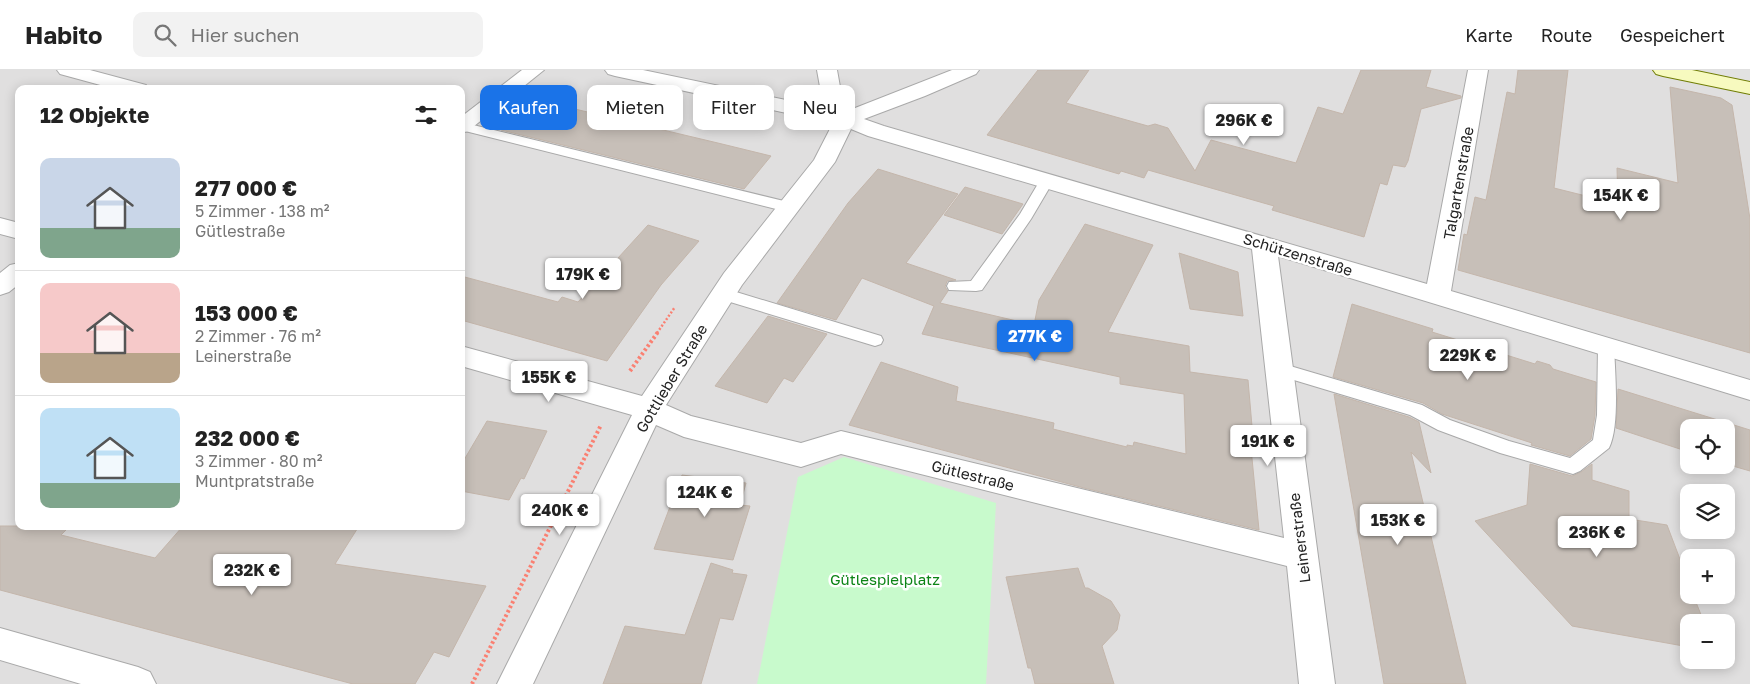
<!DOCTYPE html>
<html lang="de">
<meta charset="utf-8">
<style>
body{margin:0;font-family:"Golos Text",sans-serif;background:#f2f2f2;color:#222;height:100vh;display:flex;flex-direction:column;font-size:19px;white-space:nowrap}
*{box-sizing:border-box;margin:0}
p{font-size:16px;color:#767676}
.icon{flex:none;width:28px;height:28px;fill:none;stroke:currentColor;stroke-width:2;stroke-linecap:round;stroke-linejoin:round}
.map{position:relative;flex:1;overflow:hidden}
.sheet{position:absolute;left:15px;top:15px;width:450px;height:445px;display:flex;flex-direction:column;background:#fff;border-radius:10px;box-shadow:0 2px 12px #0003}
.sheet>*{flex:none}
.hud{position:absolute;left:480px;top:15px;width:475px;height:45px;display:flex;gap:10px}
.tools{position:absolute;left:1680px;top:349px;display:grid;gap:10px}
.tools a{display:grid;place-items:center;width:55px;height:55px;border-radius:10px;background:#fff;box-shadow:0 2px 12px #0003;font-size:25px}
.price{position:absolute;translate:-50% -42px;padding:0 11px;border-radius:5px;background:#fff;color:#222;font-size:16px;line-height:32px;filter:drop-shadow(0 1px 2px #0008)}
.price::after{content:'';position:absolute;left:50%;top:30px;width:15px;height:11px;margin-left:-8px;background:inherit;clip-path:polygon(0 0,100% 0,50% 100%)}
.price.on{background:#1a73e8;color:#fff}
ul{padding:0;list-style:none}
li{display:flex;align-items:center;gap:15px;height:125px;padding:0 25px}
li+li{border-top:1px solid #e0e0e0}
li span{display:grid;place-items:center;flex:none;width:140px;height:100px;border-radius:10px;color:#555}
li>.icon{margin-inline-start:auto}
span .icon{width:60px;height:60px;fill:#fffc;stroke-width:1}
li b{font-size:21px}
h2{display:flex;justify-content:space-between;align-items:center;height:60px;padding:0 25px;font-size:21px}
.tag{padding:0 18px;border-radius:10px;background:#fff;box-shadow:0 2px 12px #0003;font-size:18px;line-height:45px}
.tag.on{background:#1a73e8;color:#fff}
header{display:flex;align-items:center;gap:30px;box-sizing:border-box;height:70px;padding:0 25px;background:#fff;border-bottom:1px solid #e0e0e0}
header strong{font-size:24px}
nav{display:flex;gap:28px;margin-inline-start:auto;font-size:18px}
.search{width:350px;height:45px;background:#f2f2f2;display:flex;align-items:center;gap:12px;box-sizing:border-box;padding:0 18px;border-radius:10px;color:#767676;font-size:19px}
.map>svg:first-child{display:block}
.residential{fill:#e0dfdf;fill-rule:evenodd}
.park{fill:#c8facc}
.parking{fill:#e2e2e2}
.building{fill:#c7bfb8;stroke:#c4b6ab}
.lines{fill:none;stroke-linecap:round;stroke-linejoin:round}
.service-casing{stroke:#a9a9a9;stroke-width:2}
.minor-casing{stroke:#a9a9a9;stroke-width:2}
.secondary-casing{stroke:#707d05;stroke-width:2}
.path-far1{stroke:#fa8072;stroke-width:2.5;stroke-dasharray:2 2;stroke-linecap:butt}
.path{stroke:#fa8072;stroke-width:4;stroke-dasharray:2.5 2.5;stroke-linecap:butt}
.service{fill:#fff;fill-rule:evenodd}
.minor{fill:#fff;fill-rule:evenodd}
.secondary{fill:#f7fabf;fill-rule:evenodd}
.labels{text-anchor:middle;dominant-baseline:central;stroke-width:5;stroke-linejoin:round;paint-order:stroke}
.street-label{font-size:15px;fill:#222;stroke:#fff}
.park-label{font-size:15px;fill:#0c8416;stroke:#fff}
</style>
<header>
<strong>Habito</strong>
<div class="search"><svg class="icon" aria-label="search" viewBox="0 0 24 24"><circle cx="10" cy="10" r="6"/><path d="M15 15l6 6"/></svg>Hier suchen</div>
<nav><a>Karte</a><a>Route</a><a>Gespeichert</a></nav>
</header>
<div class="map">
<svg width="1750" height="614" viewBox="0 0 1750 614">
<rect width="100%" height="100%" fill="#f2efe9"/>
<!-- residential -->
<path class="residential" d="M0 0H1750V614H0ZM19 19H461V456H19ZM1689 358H1726V395H1689ZM1689 422H1726V460H1689ZM1689 488H1726V525H1689ZM1689 552H1726V590H1689Z"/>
<!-- park -->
<path class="park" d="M844 387 996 433 986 614H757L798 407Z"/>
<!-- parking -->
<path class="parking" d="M1690 0H1750V12Z"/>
<!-- building -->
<g class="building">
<path d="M1038 0H1089L1066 33 1148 56 1155 54 1168 58 1195 101 1211 70 1296 93 1318 37 1343 44 1361 0H1431L1426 17 1461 26V28L1421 39 1408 91 1405 97 1393 95 1387 115 1380 113 1364 167 1272 140 1274 136 1148 100 1144 108 1121 101 1119 104 987 65Z"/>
<path d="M1518 0H1568L1554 118 1618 134 1617 98 1678 113 1670 17 1721 28 1732 35 1750 149V283L1458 200 1464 164 1467 165 1475 127 1486 130 1507 22 1515 24Z"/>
<path d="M537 30 722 74 771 86 744 119 501 60Z"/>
<path d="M878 99 958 124 906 193 956 210 947 211 945 217 948 221 940 233 1034 255 1039 230 1085 154 1153 175 1108 262 1189 276 1190 302 1248 310 1253 368H1250L1259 460 1084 418 849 355 881 292 958 317 956 331 1054 353 1053 359 1127 377V375L1133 376 1134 372 1186 384 1184 324 1120 314V307L922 264 934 236 862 208 836 250 777 233 848 133Z"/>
<path d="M965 117 1023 134 1002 164 944 145Z"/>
<path d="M648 155 699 171 661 215 607 291 461 250V206L558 232 562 227 578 232Z"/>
<path d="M1179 183 1238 202 1243 246 1190 239Z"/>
<path d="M1352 234 1433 259 1432 262 1503 284 1535 294 1537 291 1550 295 1553 299 1596 312 1595 345 1591 369 1570 386 1531 375 1532 373 1442 344 1423 333 1333 307Z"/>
<path d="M768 246 827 264 793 312 784 308 767 333 715 316Z"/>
<path d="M1618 319 1750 360V401L1726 394V358H1689V382L1616 358Z"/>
<path d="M1334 324 1409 347 1419 352 1431 403 1411 382 1466 614H1384Z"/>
<path d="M487 351 547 361 524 409 521 408 509 430 461 421V395Z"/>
<path d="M1530 394 1572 406 1581 402 1592 394V410L1629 421V449L1667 455 1689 513V525H1693L1704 552H1689V577L1572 556 1475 451 1527 435Z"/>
<path d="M682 405 746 413 740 435 750 436 733 490 654 479Z"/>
<path d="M0 456H70L61 465 155 488 183 456H359L335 494 486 516 449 587 434 582 415 614H353L0 520Z"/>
<path d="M711 493 733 500 732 503 747 505 733 550 720 548 701 614H603L625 556 685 565Z"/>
<path d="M1078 498 1085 518H1088L1111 531 1120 545 1117 560 1102 576 1114 614H1035L1031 598H1028L1006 507Z"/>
</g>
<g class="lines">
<!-- service casing -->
<g class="service-casing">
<g id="service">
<path d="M461 52 788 132 793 134 795 137 793 140 788 142 461 60Z"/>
<path d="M1047 106 1052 107 1054 110 1031 149 982 220 976 221 949 220 947 216 949 212 971 211 1020 144 1042 107Z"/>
<path d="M723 218 881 266 883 270 881 274 875 276 717 228 715 224 717 220Z"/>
<path d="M1606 270 1612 272 1614 276C1615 302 1620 356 1609 378L1580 401 1573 404 1500 383 1438 360 1410 345 1274 304 1271 299 1274 294 1280 293 1422 335 1450 350 1509 371 1570 388 1593 370 1597 345 1598 276 1600 272Z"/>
</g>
</g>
<!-- minor casing -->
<g class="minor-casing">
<g id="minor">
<path d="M57 0H90L146 15 149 19H115L60 4Z"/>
<path d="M522 0H544L468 61 461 63V47Z"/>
<path d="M605 0H643L829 39 822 28 817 0H837L842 28 850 40 952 0H979L976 4 925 26 864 49 884 56 1427 214 1468 0H1488L1451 221 1750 310V330L1278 186 1335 614H1299L1287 496 841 384 801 397 684 367 656 355 533 614H497L632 345 461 296V276L642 326 724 203 814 90 833 53 615 6 608 4ZM851 59 868 66 1252 179 1284 468 841 361 801 373 691 346 666 335 742 215 835 92Z"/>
<path d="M0 148 19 153V169L0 164Z"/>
<path d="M19 193V214L9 222 0 225V203L10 195Z"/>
<path d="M0 558 138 597 150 602 156 614H81L0 590Z"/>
</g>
</g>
<!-- secondary casing -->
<g class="secondary-casing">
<path id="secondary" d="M1653 0H1692L1750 12V24L1663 6 1656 4Z"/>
</g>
<!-- path-far1 -->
<path class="path-far1" d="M657 263 675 237"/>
<!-- path -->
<g class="path">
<path d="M630 301 658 262"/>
<path d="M472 614 601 355"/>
</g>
<!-- service -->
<use href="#service" class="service"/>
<!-- minor -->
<use href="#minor" class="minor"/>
<!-- secondary -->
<use href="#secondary" class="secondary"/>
</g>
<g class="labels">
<!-- street labels -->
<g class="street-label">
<text transform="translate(1458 113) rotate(-80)">Talgartenstraße</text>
<text transform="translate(1298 184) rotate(17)">Schützenstraße</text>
<text transform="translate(671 308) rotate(-59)">Gottlieber Straße</text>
<text transform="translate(973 405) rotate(14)">Gütlestraße</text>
<text transform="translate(1299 468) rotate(-97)">Leinerstraße</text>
</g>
<!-- park labels -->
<g class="park-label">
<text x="885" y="509">Gütlespielplatz</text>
</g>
</g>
</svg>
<div class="tools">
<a><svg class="icon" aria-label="locate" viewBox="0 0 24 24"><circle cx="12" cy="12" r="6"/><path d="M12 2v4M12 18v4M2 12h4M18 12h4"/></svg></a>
<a><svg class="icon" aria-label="layers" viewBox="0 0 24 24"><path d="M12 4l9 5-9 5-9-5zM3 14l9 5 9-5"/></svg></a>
<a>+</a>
<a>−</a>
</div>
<b class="price" style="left:1244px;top:76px">296K €</b>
<b class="price" style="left:1621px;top:151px">154K €</b>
<b class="price" style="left:583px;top:230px">179K €</b>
<b class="price on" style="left:1035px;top:292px">277K €</b>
<b class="price" style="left:1468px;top:311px">229K €</b>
<b class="price" style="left:549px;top:333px">155K €</b>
<b class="price" style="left:1268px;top:397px">191K €</b>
<b class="price" style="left:705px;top:448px">124K €</b>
<b class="price" style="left:560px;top:466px">240K €</b>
<b class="price" style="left:1398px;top:476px">153K €</b>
<b class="price" style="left:1597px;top:488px">236K €</b>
<b class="price" style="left:252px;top:526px">232K €</b>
<div class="hud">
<a class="tag on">Kaufen</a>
<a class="tag">Mieten</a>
<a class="tag">Filter</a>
<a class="tag">Neu</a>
</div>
<section class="sheet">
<h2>12 Objekte<svg class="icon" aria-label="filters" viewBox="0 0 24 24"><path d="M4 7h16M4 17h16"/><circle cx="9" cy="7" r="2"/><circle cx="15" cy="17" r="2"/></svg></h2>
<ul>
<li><span style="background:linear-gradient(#c9d6e8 70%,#7fa58c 0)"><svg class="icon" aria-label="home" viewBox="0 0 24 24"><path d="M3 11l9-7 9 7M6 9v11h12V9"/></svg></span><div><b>277 000 €</b><p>5 Zimmer · 138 m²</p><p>Gütlestraße</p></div></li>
<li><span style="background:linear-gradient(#f6c9c9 70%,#b9a48a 0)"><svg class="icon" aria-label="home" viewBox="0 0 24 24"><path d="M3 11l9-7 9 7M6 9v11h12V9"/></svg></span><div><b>153 000 €</b><p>2 Zimmer · 76 m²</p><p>Leinerstraße</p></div></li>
<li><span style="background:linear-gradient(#bfe0f5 75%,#7fa58c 0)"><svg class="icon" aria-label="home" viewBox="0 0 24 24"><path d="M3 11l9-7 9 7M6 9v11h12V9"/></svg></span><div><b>232 000 €</b><p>3 Zimmer · 80 m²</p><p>Muntpratstraße</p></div></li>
</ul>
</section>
</div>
